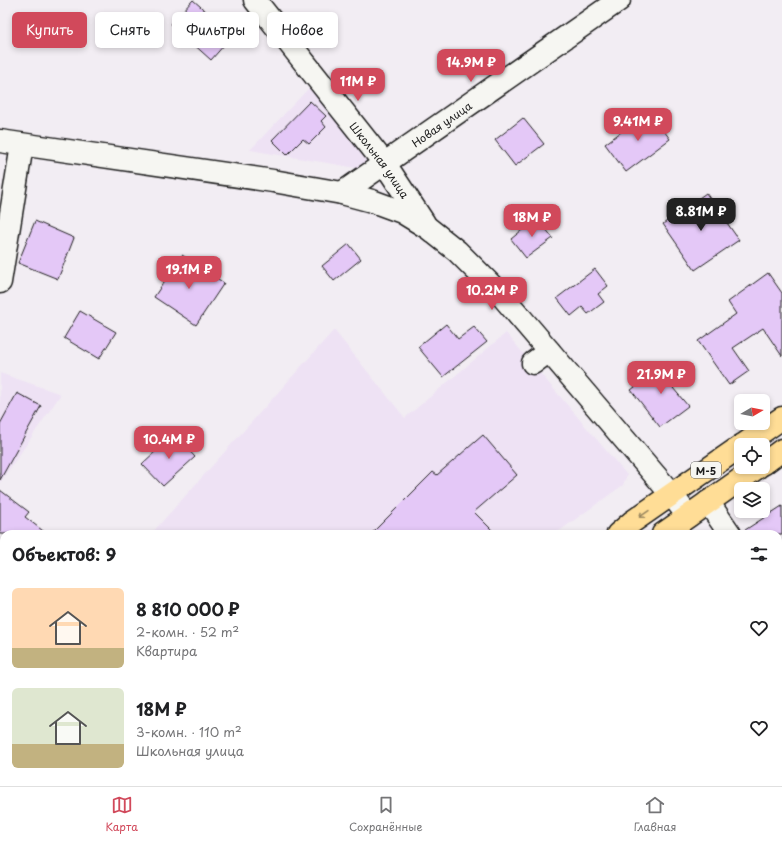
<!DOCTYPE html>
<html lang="ru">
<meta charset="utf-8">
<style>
body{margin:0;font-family:"Playpen Sans",sans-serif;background:#f2f2f2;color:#202124;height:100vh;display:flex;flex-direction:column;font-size:15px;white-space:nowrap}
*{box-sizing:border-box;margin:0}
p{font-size:13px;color:#757577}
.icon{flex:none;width:22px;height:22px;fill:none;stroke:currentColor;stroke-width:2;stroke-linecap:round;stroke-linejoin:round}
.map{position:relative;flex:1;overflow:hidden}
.details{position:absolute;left:0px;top:530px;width:782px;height:256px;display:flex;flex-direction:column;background:#fff;border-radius:12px 12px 0 0;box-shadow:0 2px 6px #0003}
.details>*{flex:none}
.top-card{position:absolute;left:12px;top:12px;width:400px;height:36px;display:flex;gap:8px}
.needle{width:26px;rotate:80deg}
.tools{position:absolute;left:734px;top:394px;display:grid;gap:8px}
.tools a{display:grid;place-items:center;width:36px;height:36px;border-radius:6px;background:#fff;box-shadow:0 2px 6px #0003;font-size:20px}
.price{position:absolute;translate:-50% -34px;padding:0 9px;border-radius:8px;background:#d1495b;color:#fff;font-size:13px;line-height:26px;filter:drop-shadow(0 1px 2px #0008)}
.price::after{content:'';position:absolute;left:50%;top:24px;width:12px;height:9px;margin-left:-6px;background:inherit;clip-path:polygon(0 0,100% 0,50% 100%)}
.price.active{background:#222;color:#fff}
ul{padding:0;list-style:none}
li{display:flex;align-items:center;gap:12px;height:100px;padding:0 12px}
li span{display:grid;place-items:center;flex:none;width:112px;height:80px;border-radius:6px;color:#555}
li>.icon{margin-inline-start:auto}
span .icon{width:48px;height:48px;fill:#fffc;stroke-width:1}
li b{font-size:17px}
h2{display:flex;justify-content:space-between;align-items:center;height:48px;padding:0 12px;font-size:17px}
.tag{padding:0 14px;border-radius:6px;background:#fff;box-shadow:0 2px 6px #0003;font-size:14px;line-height:36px}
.tag.active{background:#d1495b;color:#fff}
.tab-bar{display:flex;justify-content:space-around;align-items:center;height:56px;border-top:1px solid #e0e0e0;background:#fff;font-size:11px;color:#757577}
.tab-bar a{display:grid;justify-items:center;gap:2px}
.tab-bar .active{color:#d1495b}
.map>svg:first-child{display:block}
.built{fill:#eee2f4}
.building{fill:#e4c8f7;stroke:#1c1c1c}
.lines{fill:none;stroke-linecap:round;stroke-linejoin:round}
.minor-casing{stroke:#1c1c1c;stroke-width:25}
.major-casing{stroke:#1c1c1c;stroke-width:25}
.minor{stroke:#f6f6f2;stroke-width:22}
.major{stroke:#ffdd96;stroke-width:22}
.oneway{stroke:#99865f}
.labels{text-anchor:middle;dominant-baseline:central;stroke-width:3.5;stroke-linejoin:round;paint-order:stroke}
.shield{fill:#f6f6f2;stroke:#5d5d5c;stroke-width:1}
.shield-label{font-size:10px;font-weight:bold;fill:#1c1c1c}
.street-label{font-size:11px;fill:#1c1c1c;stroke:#f6f6f2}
</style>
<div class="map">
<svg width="782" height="786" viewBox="0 0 782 786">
<rect width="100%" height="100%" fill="#f2edf3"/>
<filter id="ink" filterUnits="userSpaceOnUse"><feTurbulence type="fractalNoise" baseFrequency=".025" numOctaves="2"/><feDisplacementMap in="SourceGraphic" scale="8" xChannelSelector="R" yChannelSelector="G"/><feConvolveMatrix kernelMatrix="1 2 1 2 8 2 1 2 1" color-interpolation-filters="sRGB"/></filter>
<g filter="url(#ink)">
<!-- built -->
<g class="built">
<path d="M309 88 372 162 363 169 250 150Z"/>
<path d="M334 330 405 418 506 333 627 475 623 485 555 534H151Z"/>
<path d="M0 373 61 394 0 483Z"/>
<path d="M65 782H124L120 786H60Z"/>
</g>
<!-- building -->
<g class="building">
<path d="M193 0 233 35 211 60 171 24Z"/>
<path d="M310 101 326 116 321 121 326 127 309 144 303 139 287 155 272 140Z"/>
<path d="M649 111 670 139 626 172 605 144Z"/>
<path d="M523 118 544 144 515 166 495 140Z"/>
<path d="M706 193 739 240 695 270 663 224Z"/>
<path d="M537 218 553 238 526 258 511 239Z"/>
<path d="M35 221 74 238 58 279 18 263Z"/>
<path d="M349 244 361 259 334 281 322 266Z"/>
<path d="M182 255 224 283 196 325 154 297Z"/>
<path d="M595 269 608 286 598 294 604 302 588 314 582 307 571 316 557 298Z"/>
<path d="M768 273 782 293V356L763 328 733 348 749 371 729 385 698 341 736 314 728 302Z"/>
<path d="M80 311 116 332 99 359 64 338Z"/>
<path d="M446 324 458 339 474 327 487 342 443 377 418 347Z"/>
<path d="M668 362 682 381 673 388 688 406 660 427 631 390Z"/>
<path d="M17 393 41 406 0 480V424Z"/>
<path d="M174 434 195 457 163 486 142 464Z"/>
<path d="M483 435 517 475 474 512 496 534H371L433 472 437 475Z"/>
<path d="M0 490 29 512 25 517 47 534H0Z"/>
<path d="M782 506V534H742V532Z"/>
</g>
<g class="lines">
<!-- minor casing -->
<g class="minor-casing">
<g id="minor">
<path id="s1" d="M255 0 385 164 424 223"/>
<path d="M0 141 273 181 342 193 372 201 402 212 428 228 457 251 503 297 672 495 688 516"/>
<path id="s2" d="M342 193 619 0"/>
<path d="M0 282 22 145"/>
<path d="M533 363 549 351"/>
<path d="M708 502 730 534"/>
<path d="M778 603 782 609"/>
</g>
</g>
<!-- major casing -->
<g class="major-casing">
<g id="major">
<path d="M743 445 782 418"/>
<path d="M763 464 782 450"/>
<path d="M618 534 632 522 741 446"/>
<path d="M663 534 758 467"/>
<path d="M366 786 370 782"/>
<path d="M402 786 405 782"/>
</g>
</g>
<!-- minor -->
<use href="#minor" class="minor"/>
<!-- major -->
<use href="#major" class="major"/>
</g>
<!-- one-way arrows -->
<defs><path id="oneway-shaft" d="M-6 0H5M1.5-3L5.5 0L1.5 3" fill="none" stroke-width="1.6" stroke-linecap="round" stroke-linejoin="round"/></defs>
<use class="oneway" href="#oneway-shaft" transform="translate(644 514) rotate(145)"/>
</g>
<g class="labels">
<!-- shield labels -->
<rect class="shield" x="691" y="462" width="30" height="16" rx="3"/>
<g class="shield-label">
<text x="706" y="470">М-5</text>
</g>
<!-- street labels -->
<g class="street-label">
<text stroke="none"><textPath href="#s2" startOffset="121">Новая улица</textPath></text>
<text stroke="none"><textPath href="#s1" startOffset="203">Школьная улица</textPath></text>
</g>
</g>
</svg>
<div class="tools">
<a><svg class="needle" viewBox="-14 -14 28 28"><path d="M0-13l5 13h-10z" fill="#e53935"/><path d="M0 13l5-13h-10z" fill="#757577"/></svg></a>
<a><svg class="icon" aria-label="locate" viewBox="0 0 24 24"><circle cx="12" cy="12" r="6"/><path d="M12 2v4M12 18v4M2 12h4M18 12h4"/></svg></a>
<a><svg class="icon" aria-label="layers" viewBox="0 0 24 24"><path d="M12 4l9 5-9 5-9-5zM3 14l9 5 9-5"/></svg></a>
</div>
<b class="price" style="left:471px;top:83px">14.9M ₽</b>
<b class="price" style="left:358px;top:102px">11M ₽</b>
<b class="price" style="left:638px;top:142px">9.41M ₽</b>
<b class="price active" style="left:701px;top:232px">8.81M ₽</b>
<b class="price" style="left:532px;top:238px">18M ₽</b>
<b class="price" style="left:189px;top:290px">19.1M ₽</b>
<b class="price" style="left:492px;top:311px">10.2M ₽</b>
<b class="price" style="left:661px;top:395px">21.9M ₽</b>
<b class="price" style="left:169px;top:460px">10.4M ₽</b>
<div class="top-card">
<a class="tag active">Купить</a>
<a class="tag">Снять</a>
<a class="tag">Фильтры</a>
<a class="tag">Новое</a>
</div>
<section class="details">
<h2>Объектов: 9<svg class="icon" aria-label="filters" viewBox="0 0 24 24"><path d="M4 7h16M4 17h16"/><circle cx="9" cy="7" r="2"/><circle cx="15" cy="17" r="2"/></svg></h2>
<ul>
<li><span style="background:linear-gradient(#ffd9b3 75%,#c2b280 0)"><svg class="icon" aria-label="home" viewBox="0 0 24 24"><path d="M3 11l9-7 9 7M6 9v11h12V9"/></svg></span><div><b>8 810 000 ₽</b><p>2-комн. · 52 m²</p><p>Квартира</p></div><svg class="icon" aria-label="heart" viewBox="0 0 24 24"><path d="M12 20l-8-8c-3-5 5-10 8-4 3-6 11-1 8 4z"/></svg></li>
<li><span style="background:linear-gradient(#dfe7d0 70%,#c2b280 0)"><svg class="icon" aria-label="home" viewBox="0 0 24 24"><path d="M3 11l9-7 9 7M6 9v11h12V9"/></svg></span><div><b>18M ₽</b><p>3-комн. · 110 m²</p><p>Школьная улица</p></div><svg class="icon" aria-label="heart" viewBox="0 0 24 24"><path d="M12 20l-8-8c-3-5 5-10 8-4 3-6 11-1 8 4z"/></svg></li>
</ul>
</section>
</div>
<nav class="tab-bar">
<a class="active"><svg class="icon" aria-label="map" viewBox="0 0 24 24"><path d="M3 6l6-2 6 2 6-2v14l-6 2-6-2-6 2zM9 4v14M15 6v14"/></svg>Карта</a>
<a><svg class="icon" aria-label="saved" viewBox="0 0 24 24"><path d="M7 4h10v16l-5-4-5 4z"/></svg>Сохранённые</a>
<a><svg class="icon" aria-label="home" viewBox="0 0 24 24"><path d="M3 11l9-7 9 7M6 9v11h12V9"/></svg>Главная</a>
</nav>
